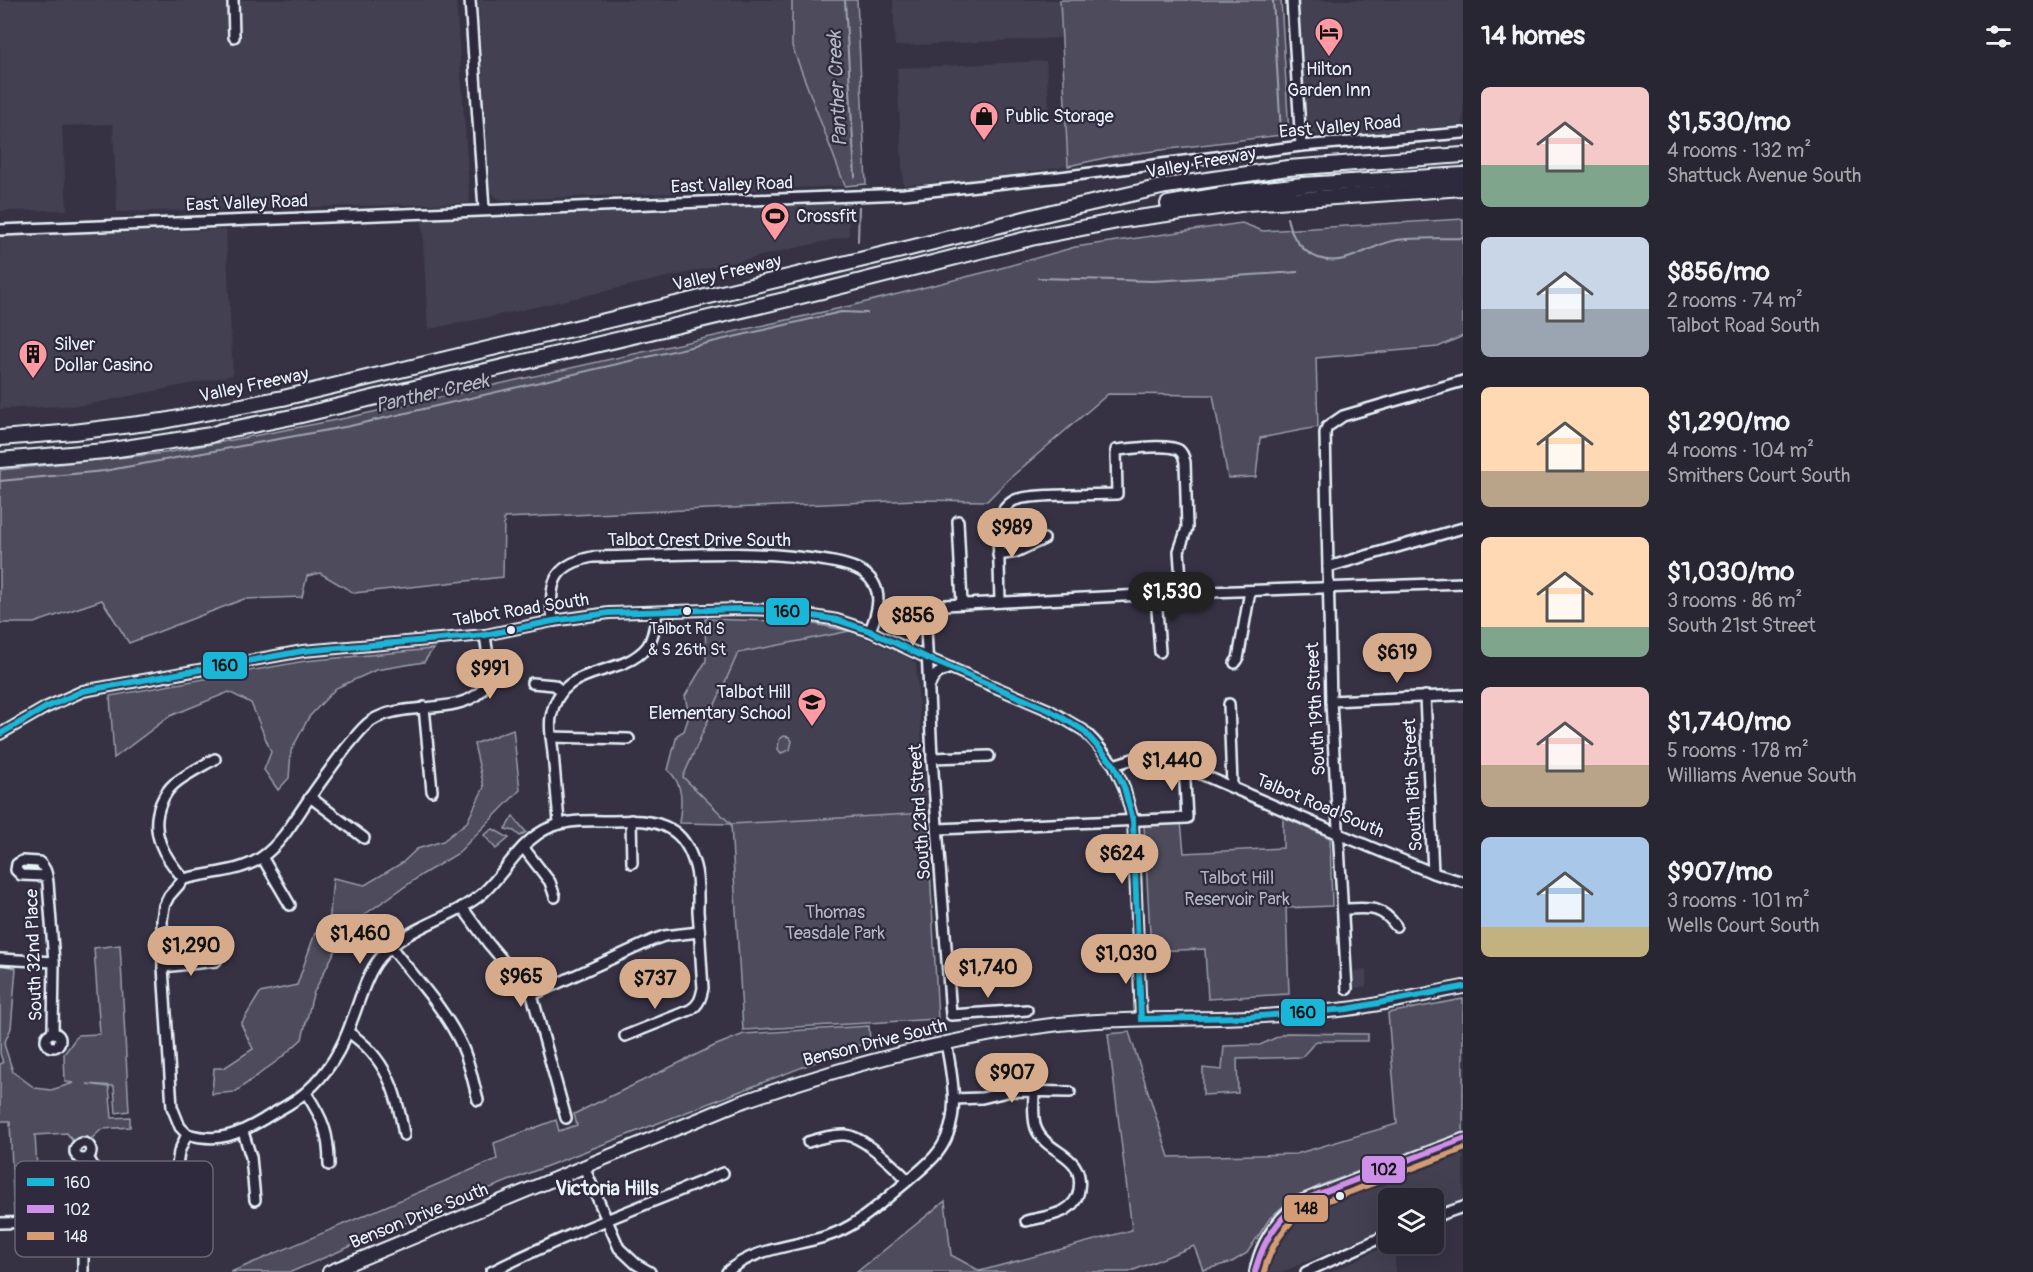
<!DOCTYPE html>
<meta charset="utf-8">
<style>
body{margin:0;font-family:Pangolin,sans-serif;background:#302e3b;color:#f1f3f6;height:100vh;display:flex;flex-direction:column;font-size:22px;white-space:nowrap}
*{box-sizing:border-box;margin:0}
p{font-size:20px;color:#a5a5ac}
.icon{flex:none;width:33px;height:33px;fill:none;stroke:currentColor;stroke-width:2;stroke-linecap:round;stroke-linejoin:round}
.map{position:relative;flex:1;overflow:hidden}
.side{display:flex;flex-direction:column;background:#282633;width:570px}
.side>*{flex:none}
.fabs{position:absolute;left:1378px;top:1188px;display:grid;gap:12px}
.fabs a{display:grid;place-items:center;width:66px;height:66px;border-radius:9px;background:#282633;box-shadow:0 6px 24px #0002,0 0 0 2px #44434e;font-size:30px}
.price{position:absolute;translate:-50% -51px;padding:0 14px;border-radius:21px;background:#d6ab8b;color:#111;font-size:20px;line-height:39px;filter:drop-shadow(0 2px 3px #0008)}
.price::after{content:'';position:absolute;left:50%;top:36px;width:18px;height:14px;margin-left:-9px;background:inherit;clip-path:polygon(0 0,100% 0,50% 100%)}
.price.selected{background:#222;color:#fff}
ul{padding:0;list-style:none}
li{display:flex;align-items:center;gap:18px;height:150px;padding:0 18px}
li span{display:grid;place-items:center;flex:none;width:168px;height:120px;border-radius:9px;color:#555}
li>.icon{margin-inline-start:auto}
span .icon{width:72px;height:72px;fill:#fffc;stroke-width:1}
li b{font-size:26px}
h2{display:flex;justify-content:space-between;align-items:center;height:72px;padding:0 18px;font-size:26px}
main{display:flex;flex:1;min-height:0}
.map>svg:first-child{display:block}
.built{fill:#433f51}
.green{fill:#4d4b5c;stroke:#9a9eaa;stroke-width:1.5}
.lines{fill:none;stroke-linecap:round;stroke-linejoin:round}
.stream{stroke:#a0a4af;stroke-width:2}
.minor-casing{stroke:#e8f1f8;stroke-width:14}
.major-casing{stroke:#e8f1f8;stroke-width:16}
.highway-casing{stroke:#e8f1f8;stroke-width:18}
.minor{stroke:#2f2a3d;stroke-width:9}
.major{stroke:#2f2a3d;stroke-width:12}
.highway{stroke:#2f2a3d;stroke-width:14}
.bus-1-casing{stroke:#2f2a3d;stroke-width:10}
.bus-2-casing{stroke:#2f2a3d;stroke-width:10}
.bus-3-casing{stroke:#2f2a3d;stroke-width:10}
.bus-1{stroke:#1ab6d8;stroke-width:6}
.bus-2{stroke:#ce8fe9;stroke-width:6}
.bus-3{stroke:#d39c74;stroke-width:6}
.bus-dot{fill:#e8f1f8;stroke:#2f2a3d;stroke-width:2}
.labels{text-anchor:middle;dominant-baseline:central;stroke-width:4.5;stroke-linejoin:round;paint-order:stroke}
.bus-label{font-size:16px;fill:#e8f1f8;stroke:#2f2a3d}
.poi-label{font-size:18px;fill:#e8f1f8;stroke:#2f2a3d;text-anchor:start}
.street-label{font-size:18px;fill:#e8f1f8;stroke:#2f2a3d}
.park-label{font-size:18px;fill:#b2b7c1;stroke:#2f2a3d}
.water-label{font-size:20px;font-style:italic;fill:#b2b7c2;stroke:#2f2a3d}
.neighbourhood-label{font-size:20px;font-weight:bold;fill:#e8f1f8;stroke:#2f2a3d}
.key{fill:#2f2a3d;stroke:#666675;stroke-width:1.5}
.key-label{font-size:16px;fill:#e8f1f8}
.line-badge{stroke:#2f2a3d;stroke-width:2}
.pale-badge-label{font-size:16px;text-anchor:middle;font-weight:bold;fill:#111}
</style>
<main>
<div class="map">
<svg width="1463" height="1272" viewBox="0 0 1463 1272">
<rect width="100%" height="100%" fill="#363244"/>
<filter id="ink" filterUnits="userSpaceOnUse"><feTurbulence type="fractalNoise" baseFrequency=".0167" numOctaves="2"/><feDisplacementMap in="SourceGraphic" scale="12" xChannelSelector="R" yChannelSelector="G"/><feConvolveMatrix kernelMatrix="1 2 1 2 8 2 1 2 1" color-interpolation-filters="sRGB"/></filter>
<g filter="url(#ink)">
<!-- built -->
<g class="built">
<path d="M0 0H456L470 203 117 212 113 124 62 126 67 210 0 211Z"/>
<path d="M478 0H792V46L845 186 502 200 497 198 490 191Z"/>
<path d="M893 0H1060L1062 38 895 46Z"/>
<path d="M1298 0H1463V125L1325 137 1308 133 1305 125Z"/>
<path d="M1046 61 1050 118 1065 117 1068 166 982 180 903 185 897 68Z"/>
<path d="M848 202 849 236 491 317 428 329 422 220Z"/>
<path d="M226 230 233 375 86 405 0 409V236L78 233Z"/>
<path d="M850 631 912 660 916 664 927 813 731 824 678 784 733 652Z"/>
<path d="M1367 970 1366 986 1350 989 1349 971Z"/>
<path d="M1463 1149V1201L1434 1211V1198H1389V1227L1282 1272H1264L1262 1270 1263 1262 1285 1225 1305 1208 1335 1195Z"/>
<path d="M1390 1244H1394L1396 1272H1331Z"/>
</g>
<!-- green -->
<g class="green">
<path d="M792 0H857L866 184 845 186 792 46Z"/>
<path d="M1060 0H1281L1289 134 1114 156 1068 166Z"/>
<path d="M1463 219V336L1438 347 1316 358 1318 427 1260 438 1256 477 1228 478 1213 395 1108 394 1010 478 987 501 916 500 504 518 503 577 354 593 320 573 307 576 302 597 244 599 129 643 102 600 34 623H0V470L165 453 346 418 850 306 994 270 1075 247 1242 223 1263 231Z"/>
<path d="M705 619 804 622 850 631 738 653 683 777 731 824 927 813 938 1019 743 1030 731 824 679 823C682 803 684 784 668 770L677 735 684 731 689 716 685 696 706 661Z"/>
<path d="M433 649 424 662 376 670 336 688 309 717 291 751 289 778 278 790 264 770 271 752 251 703 229 692 170 716 114 758 110 696 305 661Z"/>
<path d="M513 729 520 790 457 854 423 874 361 917 336 949 313 994 302 1039 281 1058 235 1092 212 1094 214 1068H224L253 1049 241 1024 260 993 297 985 315 933 329 925 333 878 365 885 402 863 417 849 443 841 467 822 484 787 474 744Z"/>
<path d="M784 736 789 737 792 741 790 750 781 753 778 749 779 740Z"/>
<path d="M513 816 526 832 520 836 514 831 505 829Z"/>
<path d="M1283 817 1330 838 1332 906 1286 908 1289 994 1208 999 1205 949 1151 951 1144 825 1181 822 1184 853 1283 848Z"/>
<path d="M493 829 509 838 496 849 484 835Z"/>
<path d="M120 945 129 1111 116 1113 114 1086 87 1084 109 1087 112 1118 130 1117V1127L102 1129 90 1140H81L74 1143 67 1133 35 1135 37 1169H49L50 1183H58L59 1214 14 1216 10 1121H0V1064L3 1063 0 1053V965L16 968 11 1028 4 1044 13 1072 35 1088 51 1090 74 1083 65 1082 64 1054 78 1035 100 1034 94 948Z"/>
<path d="M1463 999V1132L1319 1186 1289 1201 1270 1218 1247 1253 1232 1262 1203 1270 1194 1246 1129 1272H857L945 1201 951 1255 980 1271 1132 1230 1108 1034 1129 1032 1169 1157 1296 1154 1397 1124 1388 1013Z"/>
<path d="M869 1026 870 1041 449 1204 291 1272H231L497 1159 494 1143 556 1120 559 1131 577 1125 574 1114 714 1046 744 1034Z"/>
<path d="M1286 1033 1368 1034V1041H1316L1302 1057 1237 1059 1238 1093 1203 1095V1068L1222 1070 1224 1046 1260 1045Z"/>
</g>
<g class="lines">
<!-- stream -->
<g class="stream">
<path d="M845 0 855 177"/>
<path d="M1273 0 1281 133"/>
<path d="M1287 218C1293 246 1315 266 1344 259 1362 255 1378 243 1397 240 1418 237 1442 239 1463 238"/>
<path d="M858 241 859 207"/>
<path d="M1038 278 1153 281 1298 272"/>
<path d="M0 481 104 471 350 426 841 312 867 313"/>
</g>
<!-- minor casing -->
<g class="minor-casing">
<g id="minor">
<path d="M233 0 234 37"/>
<path d="M470 0 484 209"/>
<path d="M1292 0 1301 146"/>
<path d="M0 230 904 194 1060 177 1301 146 1463 133"/>
<path d="M958 521 962 604"/>
<path d="M998 555 1016 552 1044 539"/>
<path d="M1328 567 1463 528"/>
<path d="M1156 595 1160 652"/>
<path d="M1000 602 998 528C999 517 1003 507 1013 501 1026 493 1097 495 1117 494L1116 450C1130 449 1167 443 1179 450 1183 453 1184 457 1185 462L1187 528 1179 551 1182 593"/>
<path d="M553 621C548 584 553 565 592 557 666 556 749 548 821 560 835 562 853 565 864 573 885 588 878 611 870 631"/>
<path d="M1235 663 1238 659 1250 591"/>
<path d="M532 683 554 685 562 691"/>
<path d="M930 685C933 674 941 671 951 668"/>
<path d="M1425 696 1433 873"/>
<path d="M1331 701 1463 695"/>
<path d="M1229 704 1232 786"/>
<path d="M424 707 432 791"/>
<path d="M0 734 45 708 83 691 303 651 485 635 553 621 609 613 739 609 779 610 837 620 870 631 927 658 1049 710 1083 730 1095 742 1114 765 1124 787 1133 820 1141 1019"/>
<path d="M551 737 629 739"/>
<path d="M932 758 989 756"/>
<path d="M1114 765 1139 757 1164 758 1339 834 1433 873 1463 882"/>
<path d="M310 797 364 838"/>
<path d="M631 820 632 863"/>
<path d="M559 822C557 799 555 776 553 753 552 742 549 728 551 717 561 661 619 680 647 647 654 637 655 624 657 612"/>
<path d="M938 829 1187 818 1184 765"/>
<path d="M523 847 550 882 555 897"/>
<path d="M262 857 290 905"/>
<path d="M47 876 21 875 16 870 17 864 22 861 39 862C46 868 47 874 48 883L54 962 53 1032"/>
<path d="M184 879C209 872 240 873 262 857 283 842 296 817 311 796 322 780 334 764 346 748 354 739 361 728 371 721 400 701 457 715 480 692 494 678 487 652 485 635"/>
<path d="M462 907 488 943 532 995 566 1118"/>
<path d="M1343 909C1368 909 1380 904 1396 926"/>
<path d="M391 947C416 979 445 1009 462 1046 470 1063 473 1082 478 1100"/>
<path d="M1091 958 1105 952 1139 950"/>
<path d="M0 959 54 962"/>
<path d="M163 967 216 961"/>
<path d="M1347 989 1331 701 1325 433 1327 427 1343 416 1463 381"/>
<path d="M532 995 653 940 664 936 699 932"/>
<path d="M1027 1010 951 1015 932 758 925 606 1182 593 1463 583"/>
<path d="M348 1032C386 1057 397 1092 404 1135"/>
<circle cx="53" cy="1040" r="7"/>
<path d="M306 1093C323 1119 329 1133 329 1165"/>
<path d="M954 1099 982 1098 1011 1091 1070 1092"/>
<path d="M243 1132 251 1157 255 1200"/>
<path d="M187 1134C219 1143 237 1135 264 1119 278 1110 294 1103 306 1092 328 1073 343 1047 352 1020 360 1000 366 975 380 958 408 925 451 920 483 893 503 875 516 849 538 834 561 818 587 821 613 821 632 820 653 819 670 829 683 836 691 852 695 866 699 880 698 896 698 911 700 937 701 962 703 988 701 998 699 1005 690 1010L625 1036"/>
<path d="M187 1134 180 1127 172 1107 163 967 162 920 164 906 169 896 184 879C164 857 149 832 161 803 164 796 168 789 174 784 186 774 201 767 215 759"/>
<path d="M808 1142C820 1138 833 1134 846 1135 864 1137 895 1167 908 1180"/>
<circle cx="83" cy="1151" r="8"/>
<path d="M584 1167 619 1248 636 1264 650 1272"/>
<path d="M1434 1217 1463 1207"/>
<path d="M1026 1221C1046 1216 1075 1215 1079 1190 1085 1152 1046 1155 1036 1128 1032 1117 1034 1102 1034 1091"/>
<path d="M0 1223 83 1221"/>
<path d="M182 1230 177 1166 179 1152 187 1134"/>
<path d="M83 1272V1221C99 1210 101 1172 88 1158"/>
<path d="M491 1272C566 1234 645 1205 723 1173"/>
<path d="M727 1272C754 1248 791 1247 824 1237 852 1229 872 1211 893 1193 907 1181 922 1170 934 1157 963 1125 953 1080 946 1043"/>
<path d="M1255 1272C1260 1242 1277 1219 1300 1201L1463 1139"/>
<path d="M1306 1272 1389 1234"/>
</g>
</g>
<!-- major casing -->
<g class="major-casing">
<path id="major" d="M329 1272 736 1104C837 1068 938 1040 1044 1026 1111 1017 1180 1020 1248 1017 1280 1015 1314 1013 1347 1009 1386 1004 1425 994 1463 987"/>
</g>
<!-- highway casing -->
<g class="highway-casing">
<g id="highway">
<path d="M1168 204 1238 192 1303 185 1463 175"/>
<path d="M0 438 74 432 163 421 283 398 914 247 1052 212 1166 186 1288 168 1463 155"/>
<path d="M0 460 105 451 211 435 222 431 297 416 822 291 1031 238 1123 220 1247 203 1463 188"/>
</g>
</g>
<!-- minor -->
<use href="#minor" class="minor"/>
<!-- major -->
<use href="#major" class="major"/>
<!-- highway -->
<use href="#highway" class="highway"/>
<!-- bus-1 casing -->
<g class="bus-1-casing">
<g id="bus-1">
<path d="M0 734 45 708 83 691 303 651 485 635 553 621 609 613 739 609 779 610 837 620 870 631 927 658 1049 710 1083 730 1114 765 1124 787 1133 820 1141 1019"/>
<path d="M1141 1019 1248 1017 1347 1009 1463 987"/>
</g>
</g>
<!-- bus-2 casing -->
<g class="bus-2-casing">
<path id="bus-2" d="M1255 1272C1262 1242 1277 1220 1300 1201L1463 1139"/>
</g>
<!-- bus-3 casing -->
<g class="bus-3-casing">
<path id="bus-3" d="M1264 1272C1270 1246 1284 1226 1305 1209L1463 1149"/>
</g>
<!-- bus-1 -->
<use href="#bus-1" class="bus-1"/>
<!-- bus-2 -->
<use href="#bus-2" class="bus-2"/>
<!-- bus-3 -->
<use href="#bus-3" class="bus-3"/>
</g>
</g>
<!-- icons -->
<defs>
<g id="hotel-pin" transform="scale(1.5)"><path d="M0 17L-7.5 6A9.5 9.5 0 1 1 7.5 6Z" fill="#ff9aa2" stroke="#2f2a3d"/><path d="M-6-4.5h1.5V1H6V5H4.5V3h-9V5H-6ZM-4 0a1.8 1.8 0 1 1 3.6 0ZM.5 0V-2.5h3Q6-2.5 6 0Z" fill="#111"/></g>
<g id="shop-pin" transform="scale(1.5)"><path d="M0 17L-7.5 6A9.5 9.5 0 1 1 7.5 6Z" fill="#ff9aa2" stroke="#2f2a3d"/><path d="M-5-2.5h2.3a2.7 3.5 0 0 1 5.4 0H5L5.5 6h-11ZM-1.5-2.5h3a1.5 2.3 0 0 0-3 0Z" fill="#111"/></g>
<g id="stadium-pin" transform="scale(1.5)"><path d="M0 17L-7.5 6A9.5 9.5 0 1 1 7.5 6Z" fill="#ff9aa2" stroke="#2f2a3d"/><path d="M0-5a6.5 5 0 1 0 0 10a6.5 5 0 1 0 0-10ZM-3.5-1.8h7v3.6h-7Z" fill="#111"/></g>
<g id="building-pin" transform="scale(1.5)"><path d="M0 17L-7.5 6A9.5 9.5 0 1 1 7.5 6Z" fill="#ff9aa2" stroke="#2f2a3d"/><path d="M-4-6H4V6H1V3H-1V6H-4ZM-2.5-4.3h1.7v1.8h-1.7ZM.8-4.3h1.7v1.8H.8ZM-2.5-1h1.7V.8h-1.7ZM.8-1h1.7V.8H.8Z" fill="#111"/></g>
<g id="school-pin" transform="scale(1.5)"><path d="M0 17L-7.5 6A9.5 9.5 0 1 1 7.5 6Z" fill="#ff9aa2" stroke="#2f2a3d"/><path d="M0-5L7-2L0 1L-7-2ZM-4 1L0 2.5L4 1V4Q0 6-4 4Z" fill="#111"/></g>
</defs>
<g fill-rule="evenodd">
<use href="#hotel-pin" x="1329" y="32"/>
<use href="#shop-pin" x="984" y="116"/>
<use href="#stadium-pin" x="775" y="216"/>
<use href="#building-pin" x="33" y="354"/>
<use href="#school-pin" x="812" y="702"/>
</g>
<!-- markers -->
<g class="bus-dot">
<circle cx="687" cy="611" r="5"/>
<circle cx="511" cy="630" r="5"/>
<circle cx="1340" cy="1196" r="5"/>
</g>
<g class="labels">
<!-- bus labels -->
<g class="bus-label">
<text x="687" y="629">Talbot Rd S<tspan x="687" dy="21">&amp; S 26th St</tspan></text>
</g>
<!-- poi labels -->
<g class="poi-label">
<text x="1329" y="69" text-anchor="middle">Hilton<tspan x="1329" dy="21">Garden Inn</tspan></text>
<text x="1005" y="116">Public Storage</text>
<text x="796" y="216">Crossfit</text>
<text x="54" y="344">Silver<tspan x="54" dy="21">Dollar Casino</tspan></text>
<text x="791" y="692" text-anchor="end">Talbot Hill<tspan x="791" dy="21">Elementary School</tspan></text>
</g>
<!-- street labels -->
<g class="street-label">
<text transform="translate(1340 127) rotate(-5)">East Valley Road</text>
<text transform="translate(1201 163) rotate(-10)">Valley Freeway</text>
<text transform="translate(732 185) rotate(-2)">East Valley Road</text>
<text transform="translate(247 203) rotate(-2)">East Valley Road</text>
<text transform="translate(727 273) rotate(-13)">Valley Freeway</text>
<text transform="translate(254 385) rotate(-12)">Valley Freeway</text>
<text x="699" y="540">Talbot Crest Drive South</text>
<text transform="translate(521 610) rotate(-9)">Talbot Road South</text>
<text transform="translate(1316 709) rotate(-93)">South 19th Street</text>
<text transform="translate(1413 785) rotate(-93)">South 18th Street</text>
<text transform="translate(1320 806) rotate(23)">Talbot Road South</text>
<text transform="translate(920 812) rotate(-94)">South 23rd Street</text>
<text transform="translate(34 955) rotate(-92)">South 32nd Place</text>
<text transform="translate(875 1043) rotate(-14)">Benson Drive South</text>
<text transform="translate(419 1216) rotate(-22)">Benson Drive South</text>
</g>
<!-- park labels -->
<g class="park-label">
<text x="1237" y="878">Talbot Hill<tspan x="1237" dy="21">Reservoir Park</tspan></text>
<text x="835" y="912">Thomas<tspan x="835" dy="21">Teasdale Park</tspan></text>
</g>
<!-- water labels -->
<g class="water-label">
<text transform="translate(837 89) rotate(-93)">Panther Creek</text>
<text transform="translate(432 393) rotate(-13)">Panther Creek</text>
</g>
<!-- neighbourhood labels -->
<g class="neighbourhood-label">
<text x="607" y="1188">Victoria Hills</text>
</g>
</g>
<!-- legend -->
<rect x="15" y="1161" width="198" height="96" rx="9" class="key"/>
<rect x="27" y="1178" width="27" height="8" fill="#1ab6d8"/>
<rect x="27" y="1205" width="27" height="8" fill="#ce8fe9"/>
<rect x="27" y="1232" width="27" height="8" fill="#d39c74"/>
<g class="key-label">
<text x="64" y="1188">160</text>
<text x="64" y="1215">102</text>
<text x="64" y="1242">148</text>
</g>
<g class="line-badge">
<rect x="765" y="597" width="45" height="29" rx="6" fill="#1ab6d8"/>
<rect x="202" y="651" width="46" height="29" rx="6" fill="#1ab6d8"/>
<rect x="1280" y="998" width="46" height="29" rx="6" fill="#1ab6d8"/>
<rect x="1361" y="1155" width="45" height="29" rx="6" fill="#ce8fe9"/>
<rect x="1283" y="1194" width="46" height="29" rx="6" fill="#d39c74"/>
</g>
<g class="pale-badge-label">
<text x="787" y="617">160</text>
<text x="225" y="671">160</text>
<text x="1303" y="1018">160</text>
<text x="1384" y="1175">102</text>
<text x="1306" y="1214">148</text>
</g>
</svg>
<div class="fabs">
<a><svg class="icon" aria-label="layers" viewBox="0 0 24 24"><path d="M12 4l9 5-9 5-9-5zM3 14l9 5 9-5"/></svg></a>
</div>
<b class="price" style="left:1012px;top:559px">$989</b>
<b class="price selected" style="left:1172px;top:623px">$1,530</b>
<b class="price" style="left:913px;top:647px">$856</b>
<b class="price" style="left:1397px;top:684px">$619</b>
<b class="price" style="left:490px;top:700px">$991</b>
<b class="price" style="left:1172px;top:792px">$1,440</b>
<b class="price" style="left:1122px;top:885px">$624</b>
<b class="price" style="left:360px;top:965px">$1,460</b>
<b class="price" style="left:191px;top:977px">$1,290</b>
<b class="price" style="left:1126px;top:985px">$1,030</b>
<b class="price" style="left:988px;top:999px">$1,740</b>
<b class="price" style="left:521px;top:1008px">$965</b>
<b class="price" style="left:655px;top:1010px">$737</b>
<b class="price" style="left:1012px;top:1104px">$907</b>
</div>
<section class="side">
<h2>14 homes<svg class="icon" aria-label="filters" viewBox="0 0 24 24"><path d="M4 7h16M4 17h16"/><circle cx="9" cy="7" r="2"/><circle cx="15" cy="17" r="2"/></svg></h2>
<ul>
<li><span style="background:linear-gradient(#f6c9c9 65%,#7fa58c 0)"><svg class="icon" aria-label="home" viewBox="0 0 24 24"><path d="M3 11l9-7 9 7M6 9v11h12V9"/></svg></span><div><b>$1,530/mo</b><p>4 rooms · 132 m²</p><p>Shattuck Avenue South</p></div></li>
<li><span style="background:linear-gradient(#c9d6e8 60%,#9aa5b1 0)"><svg class="icon" aria-label="home" viewBox="0 0 24 24"><path d="M3 11l9-7 9 7M6 9v11h12V9"/></svg></span><div><b>$856/mo</b><p>2 rooms · 74 m²</p><p>Talbot Road South</p></div></li>
<li><span style="background:linear-gradient(#ffd9b3 70%,#b9a48a 0)"><svg class="icon" aria-label="home" viewBox="0 0 24 24"><path d="M3 11l9-7 9 7M6 9v11h12V9"/></svg></span><div><b>$1,290/mo</b><p>4 rooms · 104 m²</p><p>Smithers Court South</p></div></li>
<li><span style="background:linear-gradient(#ffd9b3 75%,#7fa58c 0)"><svg class="icon" aria-label="home" viewBox="0 0 24 24"><path d="M3 11l9-7 9 7M6 9v11h12V9"/></svg></span><div><b>$1,030/mo</b><p>3 rooms · 86 m²</p><p>South 21st Street</p></div></li>
<li><span style="background:linear-gradient(#f6c9c9 65%,#b9a48a 0)"><svg class="icon" aria-label="home" viewBox="0 0 24 24"><path d="M3 11l9-7 9 7M6 9v11h12V9"/></svg></span><div><b>$1,740/mo</b><p>5 rooms · 178 m²</p><p>Williams Avenue South</p></div></li>
<li><span style="background:linear-gradient(#a9c7e8 75%,#c2b280 0)"><svg class="icon" aria-label="home" viewBox="0 0 24 24"><path d="M3 11l9-7 9 7M6 9v11h12V9"/></svg></span><div><b>$907/mo</b><p>3 rooms · 101 m²</p><p>Wells Court South</p></div></li>
</ul>
</section>
</main>
